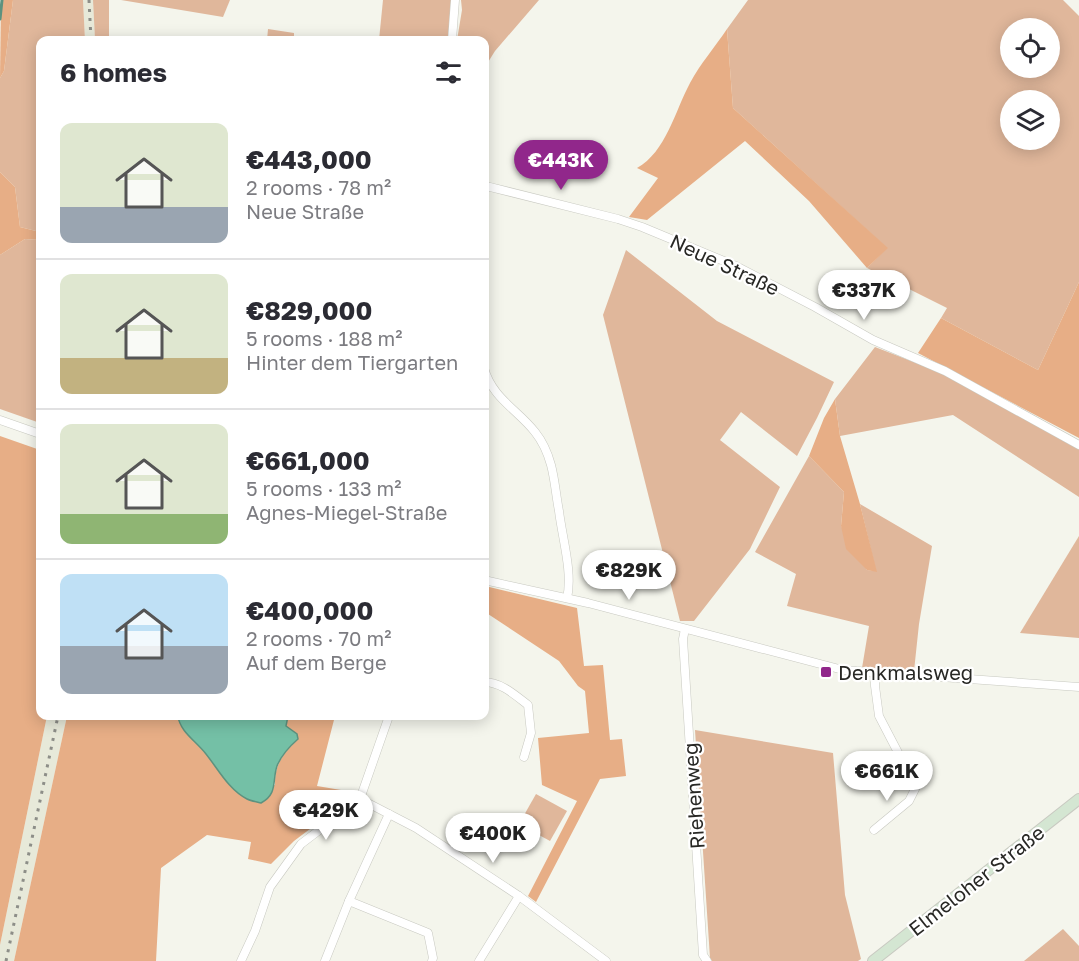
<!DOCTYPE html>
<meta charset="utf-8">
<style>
body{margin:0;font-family:"Golos Text",sans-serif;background:#f2f2f3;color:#2b2b33;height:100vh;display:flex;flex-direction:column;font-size:22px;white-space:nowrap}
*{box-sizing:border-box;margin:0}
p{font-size:20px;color:#7c7c81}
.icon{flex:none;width:33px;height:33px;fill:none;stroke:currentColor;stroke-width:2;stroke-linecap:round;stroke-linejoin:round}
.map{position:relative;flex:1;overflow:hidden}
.sheet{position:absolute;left:36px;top:36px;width:453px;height:684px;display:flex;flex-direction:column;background:#fff;border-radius:12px;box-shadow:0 3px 15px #0003}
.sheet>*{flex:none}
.fabs{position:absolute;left:1000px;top:18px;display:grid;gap:12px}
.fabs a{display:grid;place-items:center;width:60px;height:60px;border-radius:50%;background:#fff;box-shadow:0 3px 15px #0003;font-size:30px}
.price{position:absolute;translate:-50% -51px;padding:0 14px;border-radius:21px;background:#fff;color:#222;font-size:20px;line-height:39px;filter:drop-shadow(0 2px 3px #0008)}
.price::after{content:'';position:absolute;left:50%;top:36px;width:18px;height:14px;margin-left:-9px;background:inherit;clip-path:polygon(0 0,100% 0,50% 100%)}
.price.selected{background:#91278b;color:#fff}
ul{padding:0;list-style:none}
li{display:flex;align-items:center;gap:18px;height:150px;padding:0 24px}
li+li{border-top:2px solid #e1e1e2}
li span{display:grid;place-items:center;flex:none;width:168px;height:120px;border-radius:12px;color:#555}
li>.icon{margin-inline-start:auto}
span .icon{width:72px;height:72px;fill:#fffc;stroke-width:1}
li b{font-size:26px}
h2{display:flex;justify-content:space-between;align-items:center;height:72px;padding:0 24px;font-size:26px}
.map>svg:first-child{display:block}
.built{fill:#e7e9d9}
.green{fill:#e0b79b;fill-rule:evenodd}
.forest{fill:#e7ae86}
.water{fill:#74c0a6;stroke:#5d927f;stroke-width:1.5}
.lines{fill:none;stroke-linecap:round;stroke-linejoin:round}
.stream{stroke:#5d927f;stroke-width:3}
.street-casing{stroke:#c8c9c1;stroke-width:9}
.secondary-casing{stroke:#c8c9c1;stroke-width:12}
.street{stroke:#fff;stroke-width:8}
.secondary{stroke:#d4e6d2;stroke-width:10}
.rail{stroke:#8d8e88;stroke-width:3;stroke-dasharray:3 6;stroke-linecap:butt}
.poi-dot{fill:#91278b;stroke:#fff;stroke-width:2}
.labels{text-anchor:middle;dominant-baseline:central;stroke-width:4.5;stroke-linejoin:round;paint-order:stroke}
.street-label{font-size:20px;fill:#282825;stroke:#fff}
.poi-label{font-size:20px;fill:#282825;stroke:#fff;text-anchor:start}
</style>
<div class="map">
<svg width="1079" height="961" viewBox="0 0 1079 961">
<rect width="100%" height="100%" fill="#f4f5ec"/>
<!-- built -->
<g class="built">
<path d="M83 0H93L95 40H85Z"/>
<path d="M47 716H67L14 961H0V945Z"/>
</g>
<!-- green -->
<g class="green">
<path d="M13 0H83L85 40H40V232L20 227 15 187 0 172V78L4 71Z"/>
<path d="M93 0H109V40H95Z"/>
<path d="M121 0H230L223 17Z"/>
<path d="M383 0H452L448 40H379Z"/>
<path d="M461 0H539L495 51 485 67 484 40H457L462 10Z"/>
<path d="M748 0H1063L1079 16V282L1038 370 941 318 947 308 867 268 887 248 733 108 727 29ZM1011 28H1050V68H1011ZM1011 100H1050V140H1011Z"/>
<path d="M268 29 294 33V40H267Z"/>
<path d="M25 239 40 240V423L0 409V255Z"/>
<path d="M626 250 717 321 834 382 817 418 797 456 741 412 720 440 780 487 750 549 694 621H680L603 315Z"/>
<path d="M875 347 942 373 1079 449V497L953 415 840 436 835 399Z"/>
<path d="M809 456 844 492 841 526 867 570 876 571 860 504 932 546 919 624 914 671 862 668 869 626 787 606 796 574 755 552Z"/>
<path d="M1079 536V638L1020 633Z"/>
<path d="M695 730 833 753 845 895 861 959 858 961H712L710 958Z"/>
<path d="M536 794 567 811 550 841 519 824Z"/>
<path d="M1063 929 1079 946V961H1024Z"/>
</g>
<!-- forest -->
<g class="forest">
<path d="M1 0H13L4 71 0 78Z"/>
<path d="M727 29 733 108 888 248 867 268 809 201 745 141 647 220 629 217 658 178 637 168C666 152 675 111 690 83 700 64 715 47 727 29Z"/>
<path d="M0 172 15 187 20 227 40 232V240L25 239 0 255Z"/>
<path d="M1079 282V438L918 353 941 318 1038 370Z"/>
<path d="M835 399 840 436 860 504 877 572 867 570 846 549 841 526 844 492 809 456 824 418Z"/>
<path d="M0 436 40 450V716H47L0 945Z"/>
<path d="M485 586 577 608 584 666 603 665 610 740 622 739 626 776 600 779 536 902 528 896 577 801 542 785 538 738 589 733 585 691 578 686 559 661 485 612Z"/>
<path d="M67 716H178C180 732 197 742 207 755 217 769 225 779 238 792L275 785C274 765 284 752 298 739L297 734 286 726 288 716H335L317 786 353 792 351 798 294 841 271 864 248 859 251 842 207 835 161 868 156 961H14Z"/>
</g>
<!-- water -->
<path class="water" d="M178 716H288L286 726 297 734 298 739C290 746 281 756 277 766 272 781 278 794 261 803 257 802 251 801 247 799 229 790 218 769 206 754 196 741 180 732 178 716Z"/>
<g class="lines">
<!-- stream -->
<path class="stream" d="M0 19 2 0"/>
<!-- street casing -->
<g class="street-casing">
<g id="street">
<path d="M452 40 455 0"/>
<path d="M484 188 490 187 618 219 642 227 736 266 815 307 873 340 945 371 1079 445"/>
<path d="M484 368C492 398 518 410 535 432 543 442 548 454 551 465 555 480 556 496 559 511 562 537 573 573 567 598"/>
<path d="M0 420 40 434"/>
<path d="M484 580 588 603 843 670 1079 687"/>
<path d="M685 629 683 639 703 955 707 961"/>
<path d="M484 682C501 682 515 695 528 705L531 733 524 757"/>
<path d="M360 799 416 828 519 896 606 961"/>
<path d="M874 830 909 801 916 787 879 716 875 686V673"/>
<path d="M349 901 389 814"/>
<path d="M241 961 255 931 270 887 301 844 360 799 389 716"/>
<path d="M325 961 349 901 428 933 433 958 432 961"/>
<path d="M479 961 519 896"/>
</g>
</g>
<!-- secondary casing -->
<g class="secondary-casing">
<path id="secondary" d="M873 961 1079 799"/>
</g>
<!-- street -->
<use href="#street" class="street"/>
<!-- secondary -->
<use href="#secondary" class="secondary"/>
<!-- rail -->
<g class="rail">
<path d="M89 0 91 40"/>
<path d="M6 961 58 716"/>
</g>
</g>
<!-- markers -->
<rect class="poi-dot" x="820" y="666" width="12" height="12" rx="3"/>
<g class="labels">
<!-- street labels -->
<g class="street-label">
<text transform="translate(725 264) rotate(25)">Neue Straße</text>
<text transform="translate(693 796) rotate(-94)">Riehenweg</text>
<text transform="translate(976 880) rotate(-38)">Elmeloher Straße</text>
</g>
<!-- poi labels -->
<g class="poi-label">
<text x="838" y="672">Denkmalsweg</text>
</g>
</g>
</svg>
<div class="fabs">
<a><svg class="icon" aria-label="locate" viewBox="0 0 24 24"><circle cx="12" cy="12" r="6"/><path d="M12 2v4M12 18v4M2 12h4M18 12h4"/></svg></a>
<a><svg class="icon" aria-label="layers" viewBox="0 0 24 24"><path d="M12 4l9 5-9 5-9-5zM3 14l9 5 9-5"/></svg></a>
</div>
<b class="price selected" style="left:561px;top:191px">€443K</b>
<b class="price" style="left:864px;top:321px">€337K</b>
<b class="price" style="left:629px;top:601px">€829K</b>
<b class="price" style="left:887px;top:802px">€661K</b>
<b class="price" style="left:326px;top:841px">€429K</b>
<b class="price" style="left:493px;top:864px">€400K</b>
<section class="sheet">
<h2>6 homes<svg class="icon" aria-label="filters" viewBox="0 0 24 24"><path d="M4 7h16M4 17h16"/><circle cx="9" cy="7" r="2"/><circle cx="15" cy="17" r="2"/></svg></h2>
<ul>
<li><span style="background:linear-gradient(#dfe7d0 70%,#9aa5b1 0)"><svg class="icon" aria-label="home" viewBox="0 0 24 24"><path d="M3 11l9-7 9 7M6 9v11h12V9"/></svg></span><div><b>€443,000</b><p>2 rooms · 78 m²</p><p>Neue Straße</p></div></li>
<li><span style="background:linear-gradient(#dfe7d0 70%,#c2b280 0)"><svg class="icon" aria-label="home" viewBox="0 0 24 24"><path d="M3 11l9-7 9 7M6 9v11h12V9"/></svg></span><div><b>€829,000</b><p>5 rooms · 188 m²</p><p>Hinter dem Tiergarten</p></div></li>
<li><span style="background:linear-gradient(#dfe7d0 75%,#8fb573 0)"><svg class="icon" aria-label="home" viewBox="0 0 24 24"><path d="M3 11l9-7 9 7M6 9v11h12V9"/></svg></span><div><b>€661,000</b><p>5 rooms · 133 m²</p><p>Agnes-Miegel-Straße</p></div></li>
<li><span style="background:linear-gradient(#bfe0f5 60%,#9aa5b1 0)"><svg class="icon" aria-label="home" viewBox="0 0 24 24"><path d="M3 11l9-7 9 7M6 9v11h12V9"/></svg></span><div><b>€400,000</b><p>2 rooms · 70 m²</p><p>Auf dem Berge</p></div></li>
</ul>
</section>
</div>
